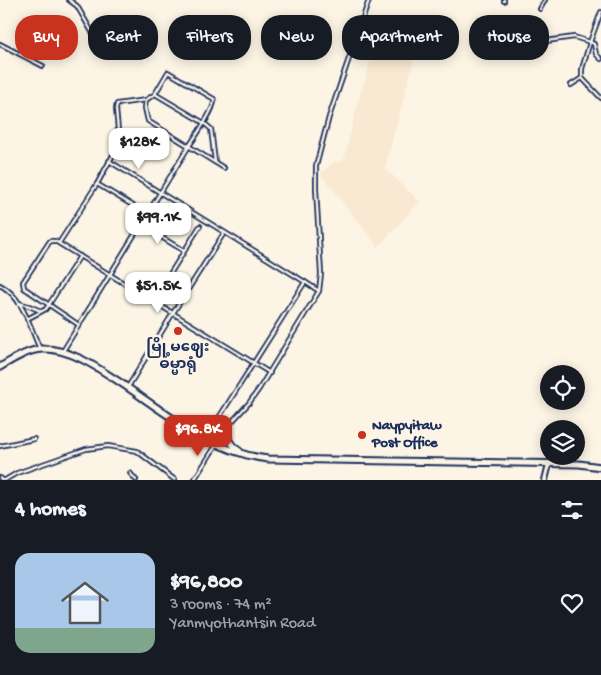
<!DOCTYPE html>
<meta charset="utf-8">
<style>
body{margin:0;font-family:"Gochi Hand","Noto Sans Myanmar",sans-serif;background:#20242c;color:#f1f3f6;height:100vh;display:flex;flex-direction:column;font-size:19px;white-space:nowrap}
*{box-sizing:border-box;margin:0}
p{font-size:16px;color:#9ea1a6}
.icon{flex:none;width:28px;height:28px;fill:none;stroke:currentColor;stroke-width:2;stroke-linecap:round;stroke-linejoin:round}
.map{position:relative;height:480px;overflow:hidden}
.side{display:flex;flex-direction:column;background:#171b24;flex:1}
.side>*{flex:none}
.guide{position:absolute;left:15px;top:15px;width:571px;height:45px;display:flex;gap:10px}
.tools{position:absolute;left:540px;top:365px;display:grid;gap:10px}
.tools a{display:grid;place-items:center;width:45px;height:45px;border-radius:50%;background:#171b24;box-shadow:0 2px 12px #0003;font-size:25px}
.price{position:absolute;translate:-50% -42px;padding:0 11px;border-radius:10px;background:#fff;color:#222;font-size:16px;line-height:32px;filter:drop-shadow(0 1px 2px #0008)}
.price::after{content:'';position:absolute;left:50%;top:30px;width:15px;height:11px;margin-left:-8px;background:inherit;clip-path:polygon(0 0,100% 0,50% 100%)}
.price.current{background:#c8321e;color:#fff}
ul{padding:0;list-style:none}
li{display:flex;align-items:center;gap:15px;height:125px;padding:0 15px}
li+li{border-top:1px solid #363941}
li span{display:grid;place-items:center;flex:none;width:140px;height:100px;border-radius:15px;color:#555}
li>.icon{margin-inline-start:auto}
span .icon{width:60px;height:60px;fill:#fffc;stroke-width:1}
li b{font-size:21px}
h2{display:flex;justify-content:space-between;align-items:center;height:60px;padding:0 15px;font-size:21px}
.pill{padding:0 18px;border-radius:20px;background:#171b24;box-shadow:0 2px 12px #0003;font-size:18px;line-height:45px}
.pill.current{background:#c8321e;color:#fff}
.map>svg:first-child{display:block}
.built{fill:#fae9d2}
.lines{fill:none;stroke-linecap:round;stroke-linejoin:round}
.street-casing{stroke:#1b2f5e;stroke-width:6}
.secondary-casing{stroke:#1b2f5e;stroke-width:8}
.primary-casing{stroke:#1b2f5e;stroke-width:8}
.highway-casing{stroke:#1b2f5e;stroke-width:9}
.street{stroke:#fcf5e5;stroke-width:2.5}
.secondary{stroke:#fcf5e5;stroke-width:4}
.primary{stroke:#fcf5e5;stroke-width:4.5}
.highway{stroke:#fcf5e5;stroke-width:5}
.poi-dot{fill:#c8321e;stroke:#fcf5e5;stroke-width:2}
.labels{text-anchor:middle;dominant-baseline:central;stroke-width:5;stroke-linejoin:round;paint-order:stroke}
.poi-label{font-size:15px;font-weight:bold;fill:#1b2f5e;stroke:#fcf5e5}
</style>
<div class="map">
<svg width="601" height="480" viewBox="0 0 601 480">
<rect width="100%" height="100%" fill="#fcf5e5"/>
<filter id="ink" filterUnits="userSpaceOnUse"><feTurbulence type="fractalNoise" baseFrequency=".02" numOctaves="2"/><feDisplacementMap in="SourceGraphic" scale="10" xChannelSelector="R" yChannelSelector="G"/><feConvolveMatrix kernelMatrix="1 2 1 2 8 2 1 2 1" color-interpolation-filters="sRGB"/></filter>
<g filter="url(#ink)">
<!-- built -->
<path class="built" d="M374 48 414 60 385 168 420 202 378 247 320 174 335 161 339 163 344 159 356 109Z"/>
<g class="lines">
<!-- street casing -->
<g class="street-casing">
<g id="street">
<path d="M69 0 77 6 92 32 104 28"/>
<path d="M504 1V0"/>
<path d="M540 9 545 0"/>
<path d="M601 12 590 42 594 44 596 54 601 59"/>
<path d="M534 35 546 41 574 37 590 42 582 69V78L601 98"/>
<path d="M0 44 43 66"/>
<path d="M571 85 582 78"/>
<path d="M146 100 145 108 148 121 224 168"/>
<path d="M109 161 305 282"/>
<path d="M97 184 147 214"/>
<path d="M140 224 184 251"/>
<path d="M59 243 97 184 118 146 119 140 116 109 117 104 146 100 155 94"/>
<path d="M0 285C23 297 30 327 40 349"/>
<path d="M153 301 200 226"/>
<path d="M19 303 29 306 41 311"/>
<path d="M27 319 46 309 80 256"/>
<path d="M79 325 24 288 23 282 50 241H55L270 373"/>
<path d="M63 351 189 146C195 137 216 108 214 99L168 72 155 94 204 123 211 129 215 162"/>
<path d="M128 387 173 313 224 233"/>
<path d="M206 438 305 282 319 291"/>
<path d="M0 446 34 439"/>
<path d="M130 473 136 480"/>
<path d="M0 478 3 480"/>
<path d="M5 480 17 473 86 449 108 446 137 451 175 480"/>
<path d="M194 480 229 425 249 403 259 389 319 291 321 274 316 189V166L329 117 369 0"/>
</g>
</g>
<!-- secondary casing -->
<g class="secondary-casing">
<path id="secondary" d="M545 480 549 464"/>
</g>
<!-- primary casing -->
<g class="primary-casing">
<path id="primary" d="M229 425C226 437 229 444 240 451"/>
</g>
<!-- highway casing -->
<g class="highway-casing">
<path id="highway" d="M0 367C12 360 27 350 42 349 70 348 98 368 121 383 166 413 213 453 268 459L579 464 601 467"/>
</g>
<!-- street -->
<use href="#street" class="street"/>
<!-- secondary -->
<use href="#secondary" class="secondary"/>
<!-- primary -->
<use href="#primary" class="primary"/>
<!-- highway -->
<use href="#highway" class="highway"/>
</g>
</g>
<!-- markers -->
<g class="poi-dot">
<circle cx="178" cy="331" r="5"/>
<circle cx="362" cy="435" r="5"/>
</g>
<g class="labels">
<!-- poi labels -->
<g class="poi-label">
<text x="178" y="348">မြို့မဈေး<tspan x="178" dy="17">ဓမ္မာရုံ</tspan></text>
<text x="372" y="426" text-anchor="start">Naypyitaw<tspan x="372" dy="17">Post Office</tspan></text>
</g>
</g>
</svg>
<div class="tools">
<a><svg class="icon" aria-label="locate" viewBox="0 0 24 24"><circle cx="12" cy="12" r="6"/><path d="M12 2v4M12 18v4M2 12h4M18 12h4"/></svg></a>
<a><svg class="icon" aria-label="layers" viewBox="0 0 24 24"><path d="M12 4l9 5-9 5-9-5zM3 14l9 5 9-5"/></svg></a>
</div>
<b class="price" style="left:139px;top:170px">$128K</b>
<b class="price" style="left:158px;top:245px">$99.1K</b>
<b class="price" style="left:158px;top:314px">$51.5K</b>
<b class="price current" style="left:198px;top:457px">$96.8K</b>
<div class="guide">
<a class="pill current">Buy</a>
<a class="pill">Rent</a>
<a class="pill">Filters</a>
<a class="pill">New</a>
<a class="pill">Apartment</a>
<a class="pill">House</a>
</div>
</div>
<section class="side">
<h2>4 homes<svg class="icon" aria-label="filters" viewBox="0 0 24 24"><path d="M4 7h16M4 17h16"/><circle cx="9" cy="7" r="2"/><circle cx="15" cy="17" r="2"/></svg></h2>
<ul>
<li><span style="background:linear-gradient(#a9c7e8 75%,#7fa58c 0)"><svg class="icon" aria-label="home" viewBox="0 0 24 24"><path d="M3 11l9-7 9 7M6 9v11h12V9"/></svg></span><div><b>$96,800</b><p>3 rooms · 74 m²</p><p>Yanmyothantsin Road</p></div><svg class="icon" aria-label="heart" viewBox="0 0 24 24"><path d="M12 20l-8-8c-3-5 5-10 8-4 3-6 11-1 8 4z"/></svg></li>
</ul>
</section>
